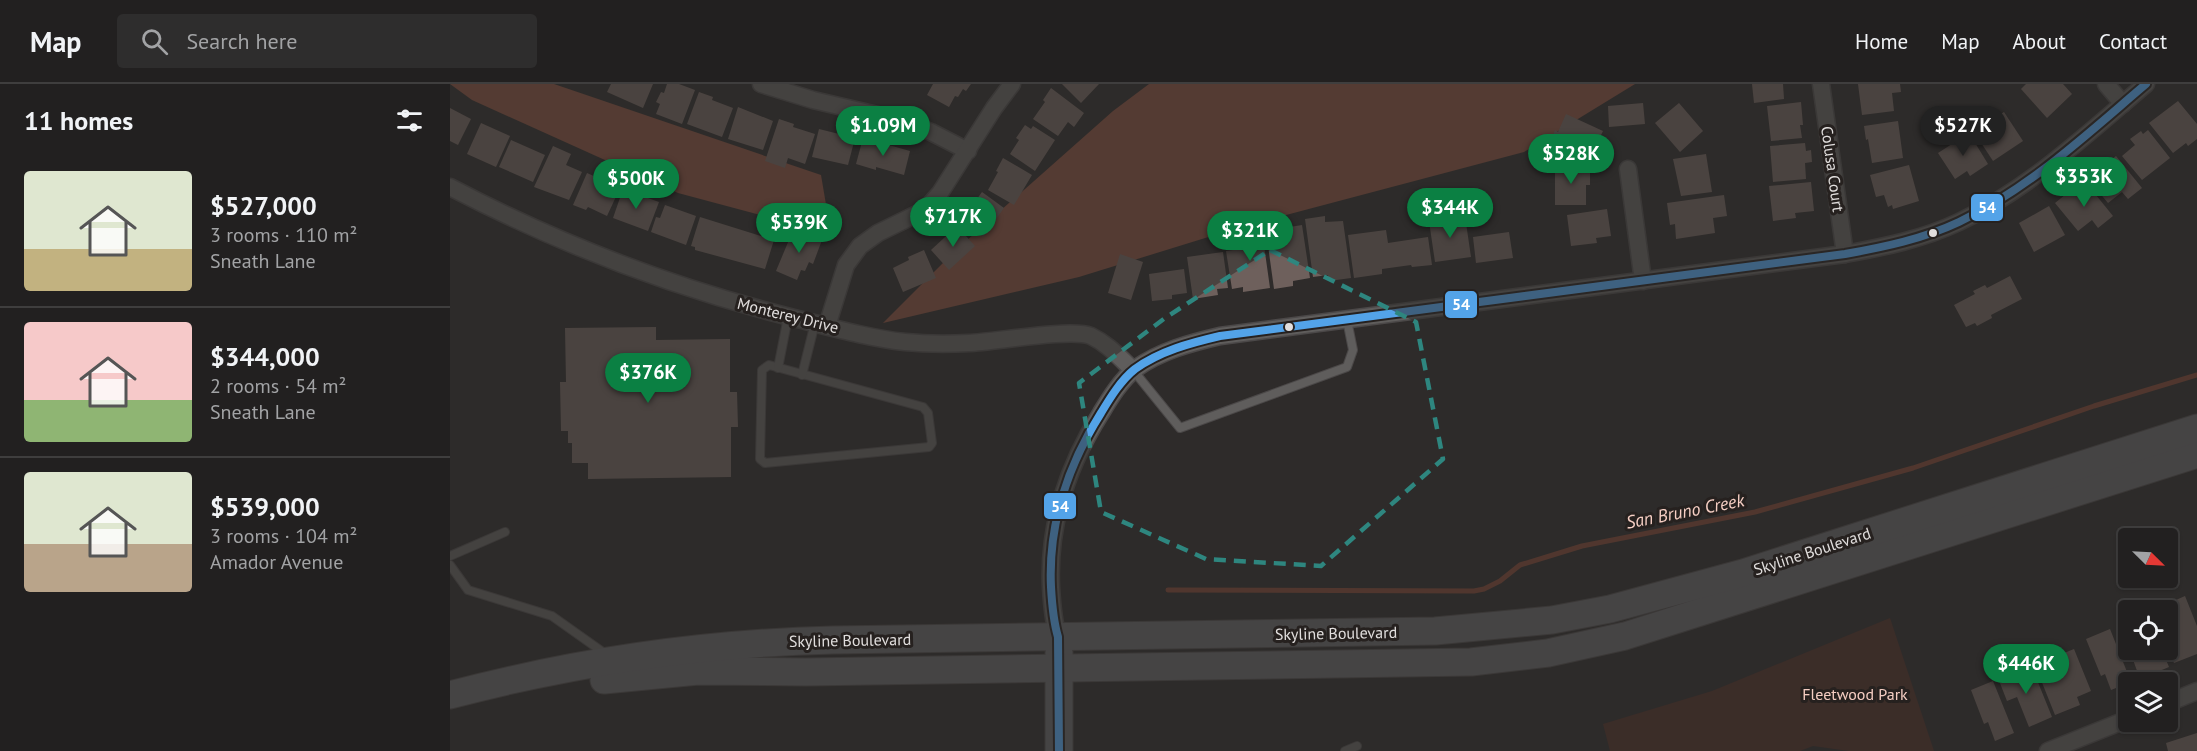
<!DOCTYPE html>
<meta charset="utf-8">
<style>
body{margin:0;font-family:"PT Sans",sans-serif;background:#2e2d2d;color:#f1f3f6;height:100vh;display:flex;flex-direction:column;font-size:22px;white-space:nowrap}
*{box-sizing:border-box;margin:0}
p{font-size:20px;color:#a2a3a5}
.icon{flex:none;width:33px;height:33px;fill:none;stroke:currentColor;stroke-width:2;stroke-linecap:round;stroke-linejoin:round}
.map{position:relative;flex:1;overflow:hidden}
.drawer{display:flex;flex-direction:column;background:#222020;width:450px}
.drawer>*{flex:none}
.needle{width:39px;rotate:114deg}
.fabs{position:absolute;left:1668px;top:444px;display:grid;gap:12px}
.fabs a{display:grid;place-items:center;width:60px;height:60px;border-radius:6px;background:#222020;box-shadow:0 2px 4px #0004,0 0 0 2px #3f3e3e;font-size:30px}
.price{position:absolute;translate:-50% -51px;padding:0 14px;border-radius:21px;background:#0b8043;color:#fff;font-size:20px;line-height:39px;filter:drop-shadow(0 2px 3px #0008)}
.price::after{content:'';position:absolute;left:50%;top:36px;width:18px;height:14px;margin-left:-9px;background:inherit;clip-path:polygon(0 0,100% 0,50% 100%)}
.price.selected{background:#222;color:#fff}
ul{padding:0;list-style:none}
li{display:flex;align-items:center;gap:18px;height:150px;padding:0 24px}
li+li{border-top:2px solid #3f3e3e}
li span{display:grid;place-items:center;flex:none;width:168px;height:120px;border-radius:6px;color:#555}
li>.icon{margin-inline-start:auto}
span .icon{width:72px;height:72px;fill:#fffc;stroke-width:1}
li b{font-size:26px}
h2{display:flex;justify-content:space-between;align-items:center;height:72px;padding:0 24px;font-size:26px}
header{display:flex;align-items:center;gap:36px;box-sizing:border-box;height:84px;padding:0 30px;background:#222020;border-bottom:2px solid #3f3e3e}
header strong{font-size:28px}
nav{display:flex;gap:33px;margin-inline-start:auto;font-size:21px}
.search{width:420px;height:54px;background:#2e2d2d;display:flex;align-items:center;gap:15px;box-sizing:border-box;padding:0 21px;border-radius:6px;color:#a2a3a5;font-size:22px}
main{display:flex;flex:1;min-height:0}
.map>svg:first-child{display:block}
.green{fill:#4d2f27}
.forest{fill:#834e3e}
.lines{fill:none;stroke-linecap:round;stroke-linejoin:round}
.stream{stroke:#7a4434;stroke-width:5}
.building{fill:#6e605c}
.service-casing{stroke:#4b4848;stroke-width:10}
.minor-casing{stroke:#4b4848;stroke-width:19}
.primary-casing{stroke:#4b4848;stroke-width:29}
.service{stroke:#5f5d5c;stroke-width:8}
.minor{stroke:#5f5d5c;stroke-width:16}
.primary{stroke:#636265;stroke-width:27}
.bus-1-casing{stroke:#26211f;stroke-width:12}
.bus-1{stroke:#53a3e8;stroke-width:8}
.marked{fill:none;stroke:#2e867f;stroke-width:4.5;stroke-dasharray:12 8;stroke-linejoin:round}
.bus-dot{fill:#e1dedd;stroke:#26211f;stroke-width:2}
.labels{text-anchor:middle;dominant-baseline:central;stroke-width:6;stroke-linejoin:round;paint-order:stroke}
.street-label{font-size:16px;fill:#e1dedd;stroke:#26211f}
.park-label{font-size:16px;fill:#f4cdc2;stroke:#26211f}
.water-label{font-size:18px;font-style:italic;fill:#f6cfc4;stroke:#26211f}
.line-badge{stroke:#26211f;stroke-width:2}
.badge-label{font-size:16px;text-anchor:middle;font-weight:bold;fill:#fff}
</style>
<header>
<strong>Map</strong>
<div class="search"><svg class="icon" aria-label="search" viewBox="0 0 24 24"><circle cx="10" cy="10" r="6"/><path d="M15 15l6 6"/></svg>Search here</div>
<nav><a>Home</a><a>Map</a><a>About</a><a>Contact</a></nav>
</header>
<main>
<section class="drawer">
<h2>11 homes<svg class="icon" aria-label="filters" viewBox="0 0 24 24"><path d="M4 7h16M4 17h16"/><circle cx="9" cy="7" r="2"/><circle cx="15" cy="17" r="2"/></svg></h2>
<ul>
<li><span style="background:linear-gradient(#dfe7d0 65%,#c2b280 0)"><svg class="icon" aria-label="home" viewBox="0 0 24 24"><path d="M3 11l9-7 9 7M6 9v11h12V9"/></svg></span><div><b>$527,000</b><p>3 rooms · 110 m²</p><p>Sneath Lane</p></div></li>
<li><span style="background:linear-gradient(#f6c9c9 65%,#8fb573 0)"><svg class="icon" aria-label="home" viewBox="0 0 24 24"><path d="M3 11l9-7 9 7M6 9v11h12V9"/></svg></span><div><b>$344,000</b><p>2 rooms · 54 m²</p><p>Sneath Lane</p></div></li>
<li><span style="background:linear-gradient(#dfe7d0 60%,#b9a48a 0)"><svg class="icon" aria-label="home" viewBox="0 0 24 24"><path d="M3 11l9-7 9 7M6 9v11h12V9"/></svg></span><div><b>$539,000</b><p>3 rooms · 104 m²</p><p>Amador Avenue</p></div></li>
</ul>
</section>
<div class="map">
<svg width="1747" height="667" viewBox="0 0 1747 667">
<rect width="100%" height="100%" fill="#2e2b2a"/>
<!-- green -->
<path class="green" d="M1440 534 1484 667H1399L1363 662 1350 667H1160L1153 640 1262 607Z"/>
<!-- forest -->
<g class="forest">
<path d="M0 0H104L371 91 381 150 228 109 22 16Z"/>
<path d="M699 0H1185L1074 68 794 142 629 193 433 239 506 166 663 27Z"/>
</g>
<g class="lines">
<!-- stream -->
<path class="stream" d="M718 506 1024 507 1034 505 1050 497 1070 481 1132 462 1305 428 1463 384 1644 322 1747 291"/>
</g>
<!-- building -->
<g class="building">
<path d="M161 0H203L193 24 157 8Z"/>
<path d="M217 0H229L245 6 232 40 206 30 210 20 206 18 211 8 214 9Z"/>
<path d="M483 0H521L516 7 513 5 508 13 505 12 499 23 477 11Z"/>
<path d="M612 0H649L631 19Z"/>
<path d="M1302 0H1333L1334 15 1304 19Z"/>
<path d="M1408 0H1450L1451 8 1442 9 1444 27 1412 31Z"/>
<path d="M1576 0H1613L1622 10 1597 34 1571 5Z"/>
<path d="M601 4 634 29 624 43 618 38 608 52 583 35 595 18 593 16Z"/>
<path d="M249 8 263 13 262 16 283 24 272 53 237 40Z"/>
<path d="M1728 17 1747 40V55L1738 62 1736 59 1723 69 1699 39Z"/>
<path d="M1351 18 1353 41H1350L1352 54 1321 57 1317 22Z"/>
<path d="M1193 19 1195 40 1159 43 1158 22Z"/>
<path d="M1229 19 1253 47 1230 68 1205 39Z"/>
<path d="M288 23 323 37 313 66 278 55Z"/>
<path d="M0 24 21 35 8 61 0 57Z"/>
<path d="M1554 28 1573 57 1543 77 1524 48Z"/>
<path d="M1116 30 1153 47 1137 80 1098 62 1105 46 1108 48Z"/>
<path d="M329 35 344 40 343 43 365 50 355 80 338 74 335 84 315 77Z"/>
<path d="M1448 37 1453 74 1422 79 1418 55 1416 56 1414 42Z"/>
<path d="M31 39 60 52 46 83 17 70Z"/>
<path d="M575 41 581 45 583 42 605 56 585 87 560 70 569 56 566 54Z"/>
<path d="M369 45 405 54 398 81 362 73Z"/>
<path d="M1698 46 1720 74 1692 96 1672 72 1685 61 1680 55 1691 47 1693 50Z"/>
<path d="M1519 49 1538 80 1520 92 1517 87 1505 95 1488 69Z"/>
<path d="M413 54 430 59 428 64 433 66 435 60 460 67 454 91 426 83V86L406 80Z"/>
<path d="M61 56 95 71 83 98 49 83Z"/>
<path d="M1355 59 1356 67 1361 66 1362 78 1355 79 1356 95 1323 98 1320 62Z"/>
<path d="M103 62 121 70 116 81 132 88 119 116 84 103Z"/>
<path d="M1256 70 1262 108 1231 112 1223 75Z"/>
<path d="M1666 72 1692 104 1678 115 1672 108 1658 119 1638 95Z"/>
<path d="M553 74 582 91 564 121 538 106 548 88 546 87Z"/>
<path d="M1459 81 1469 117 1443 125 1442 121 1438 123 1434 111 1426 113 1420 91Z"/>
<path d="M1105 82H1136V86H1140V101H1136V121H1105Z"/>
<path d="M137 89 170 104 157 132 138 123 136 126 123 121Z"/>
<path d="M1361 98 1364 127 1345 129 1346 134 1323 137 1319 102Z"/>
<path d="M1637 100 1663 132 1648 144 1642 136 1628 147 1605 119 1626 102 1630 106Z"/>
<path d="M173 105 209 118 198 147 163 134Z"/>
<path d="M532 108 554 124 533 153 511 137Z"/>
<path d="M1274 111 1277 132 1263 134 1265 149 1226 155 1225 140 1220 141 1217 119Z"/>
<path d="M215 121 246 132 236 161 201 148 206 133 210 134Z"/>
<path d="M1599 122 1615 151 1584 168 1569 139Z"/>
<path d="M1157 125 1161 152 1146 154 1147 159 1121 162 1117 131Z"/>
<path d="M875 132V138L893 137 901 194 879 197 878 191 863 193 855 135Z"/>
<path d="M1015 132 1021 173 985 178 979 137Z"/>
<path d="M250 133 324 156 315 185 245 166V163L241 162Z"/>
<path d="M811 140 820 204 793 208V203L782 205 776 167 797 164 794 142Z"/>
<path d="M852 141 860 194 843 197V202L824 205 816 147Z"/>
<path d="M507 142 525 162 499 186 481 166Z"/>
<path d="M344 144 372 156 363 180 359 178 355 187 351 186 347 196 326 187Z"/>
<path d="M936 146 938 159 978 153 982 181 962 183 961 181 932 185V190L904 194 898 151Z"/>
<path d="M1059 148 1063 174 1026 179 1023 153Z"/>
<path d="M474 166 486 194 453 208 443 184 459 176 458 173Z"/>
<path d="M773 168 778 204 767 205 768 211 743 215 737 173Z"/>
<path d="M670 170 693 178 681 216 658 209Z"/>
<path d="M734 185 737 209 722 211V215L702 217 699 190Z"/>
<path d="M1560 192 1572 215 1541 231 1542 234 1527 242 1525 239 1516 243 1504 221 1525 210 1523 207 1535 201 1537 204Z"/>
<path d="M206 243V256L280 255V308H287L288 343H281V393L138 395V379H122V359H118V347H111L110 298H116L115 244Z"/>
<path d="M1735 512 1747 542V570L1724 579 1718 564V551L1721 550 1718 542V526H1711L1710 523Z"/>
<path d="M1678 539V558L1672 542Z"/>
<path d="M1660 545 1681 598 1661 606 1655 590 1651 592 1636 555Z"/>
<path d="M1624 565 1641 607 1627 613 1630 621 1605 631 1585 581Z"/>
<path d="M1682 566H1712L1719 583 1690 595 1682 573 1684 572Z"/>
<path d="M1581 581 1602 633 1579 643 1567 613 1557 617 1548 594Z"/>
<path d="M1543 597 1564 649 1545 657 1538 638 1534 640 1521 606Z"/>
<path d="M1747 649V667H1718L1716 659Z"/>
</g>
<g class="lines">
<!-- service casing -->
<g class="service-casing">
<g id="service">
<path d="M319 281 473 323 478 329 482 359 479 363 315 379 310 375 312 286Z"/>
<path d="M328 284 338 233"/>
<path d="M683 286 730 344 897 283 903 266 897 236"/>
<path d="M352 291 365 239"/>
<path d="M0 472 55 448"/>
<path d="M0 481 18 506 102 532 157 571"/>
<path d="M895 667 907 662"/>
</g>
</g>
<!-- minor casing -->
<g class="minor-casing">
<g id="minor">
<path d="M311 0 363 16 453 37 481 48 518 67"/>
<path d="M1371 0 1395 170"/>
<path d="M1656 0 1673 20"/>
<path d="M1178 85 1193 197"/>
<path d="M0 103C109 160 224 204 344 234 380 243 418 254 455 258 476 260 498 260 519 259 545 258 621 244 641 252 658 260 670 274 683 286"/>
<path d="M377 242 396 181 410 162 428 149 475 126 490 109 544 24 562 0"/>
<path d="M608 553C603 536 602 521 601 503 598 441 618 381 651 329 660 314 671 296 685 285 710 267 740 259 770 252L1395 170C1434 163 1473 155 1509 138 1580 104 1637 50 1696 0"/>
<path d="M1718 619 1747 607"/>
<path d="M1598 667 1678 635"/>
</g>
</g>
<!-- primary casing -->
<g class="primary-casing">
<g id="primary">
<path d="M609 569V667"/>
<path d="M154 596 248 587 356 588 1021 578 1098 569 1175 552 1747 370"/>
<path d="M0 611C125 578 254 559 383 556L985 547 1102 536 1160 525 1293 489 1747 344"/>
</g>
</g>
<!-- service -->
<use href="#service" class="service"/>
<!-- minor -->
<use href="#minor" class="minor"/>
<!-- primary -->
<use href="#primary" class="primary"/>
<!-- bus-1 casing -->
<g class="bus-1-casing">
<path id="bus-1" d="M609 667 608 553C603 536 602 521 601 503 598 441 618 381 651 329 660 314 671 296 685 285 710 267 740 259 770 252L1395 170C1434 163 1473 155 1509 138 1580 104 1637 50 1696 0"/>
</g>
<!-- bus-1 -->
<use href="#bus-1" class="bus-1"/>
</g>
<!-- marked area -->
<path d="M0 0H1747V667H0ZM820 166 966 238 993 375 871 482 756 475 651 428 629 299 715 234Z" fill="#2e2b2a" fill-opacity=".55" fill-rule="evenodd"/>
<path class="marked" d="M820 166 966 238 993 375 871 482 756 475 651 428 629 299 715 234Z"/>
<!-- markers -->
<g class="bus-dot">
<circle cx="1483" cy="149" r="5"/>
<circle cx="839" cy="243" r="5"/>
</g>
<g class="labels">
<!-- street labels -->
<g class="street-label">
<text transform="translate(1383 85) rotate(82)">Colusa Court</text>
<text transform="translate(338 231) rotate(14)">Monterey Drive</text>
<text transform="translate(1362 467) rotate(-18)">Skyline Boulevard</text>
<text transform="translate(886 549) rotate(-1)">Skyline Boulevard</text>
<text transform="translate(400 556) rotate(-1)">Skyline Boulevard</text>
</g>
<!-- park labels -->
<g class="park-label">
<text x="1405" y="610">Fleetwood Park</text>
</g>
<!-- water labels -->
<g class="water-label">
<text transform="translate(1235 427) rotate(-11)">San Bruno Creek</text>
</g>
</g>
<g class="line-badge">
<rect x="1520" y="109" width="34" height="29" rx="6" fill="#53a3e8"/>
<rect x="994" y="206" width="34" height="29" rx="6" fill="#53a3e8"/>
<rect x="593" y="408" width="34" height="28" rx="6" fill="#53a3e8"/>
</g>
<g class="badge-label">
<text x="1537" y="129">54</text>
<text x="1011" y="226">54</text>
<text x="610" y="428">54</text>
</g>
</svg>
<div class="fabs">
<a><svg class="needle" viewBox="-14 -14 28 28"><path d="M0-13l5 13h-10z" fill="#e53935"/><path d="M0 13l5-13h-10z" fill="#a2a3a5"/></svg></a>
<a><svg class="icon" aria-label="locate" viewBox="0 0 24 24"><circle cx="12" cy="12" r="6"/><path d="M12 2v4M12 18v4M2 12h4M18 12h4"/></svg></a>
<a><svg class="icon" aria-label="layers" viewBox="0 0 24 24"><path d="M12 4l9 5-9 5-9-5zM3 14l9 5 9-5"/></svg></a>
</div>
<b class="price" style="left:433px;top:73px">$1.09M</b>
<b class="price selected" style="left:1513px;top:73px">$527K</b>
<b class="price" style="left:1121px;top:101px">$528K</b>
<b class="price" style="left:1634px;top:124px">$353K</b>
<b class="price" style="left:186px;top:126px">$500K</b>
<b class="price" style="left:1000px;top:155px">$344K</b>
<b class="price" style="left:503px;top:164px">$717K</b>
<b class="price" style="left:349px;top:170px">$539K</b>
<b class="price" style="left:800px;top:178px">$321K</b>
<b class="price" style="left:198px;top:320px">$376K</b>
<b class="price" style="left:1576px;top:611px">$446K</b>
</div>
</main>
